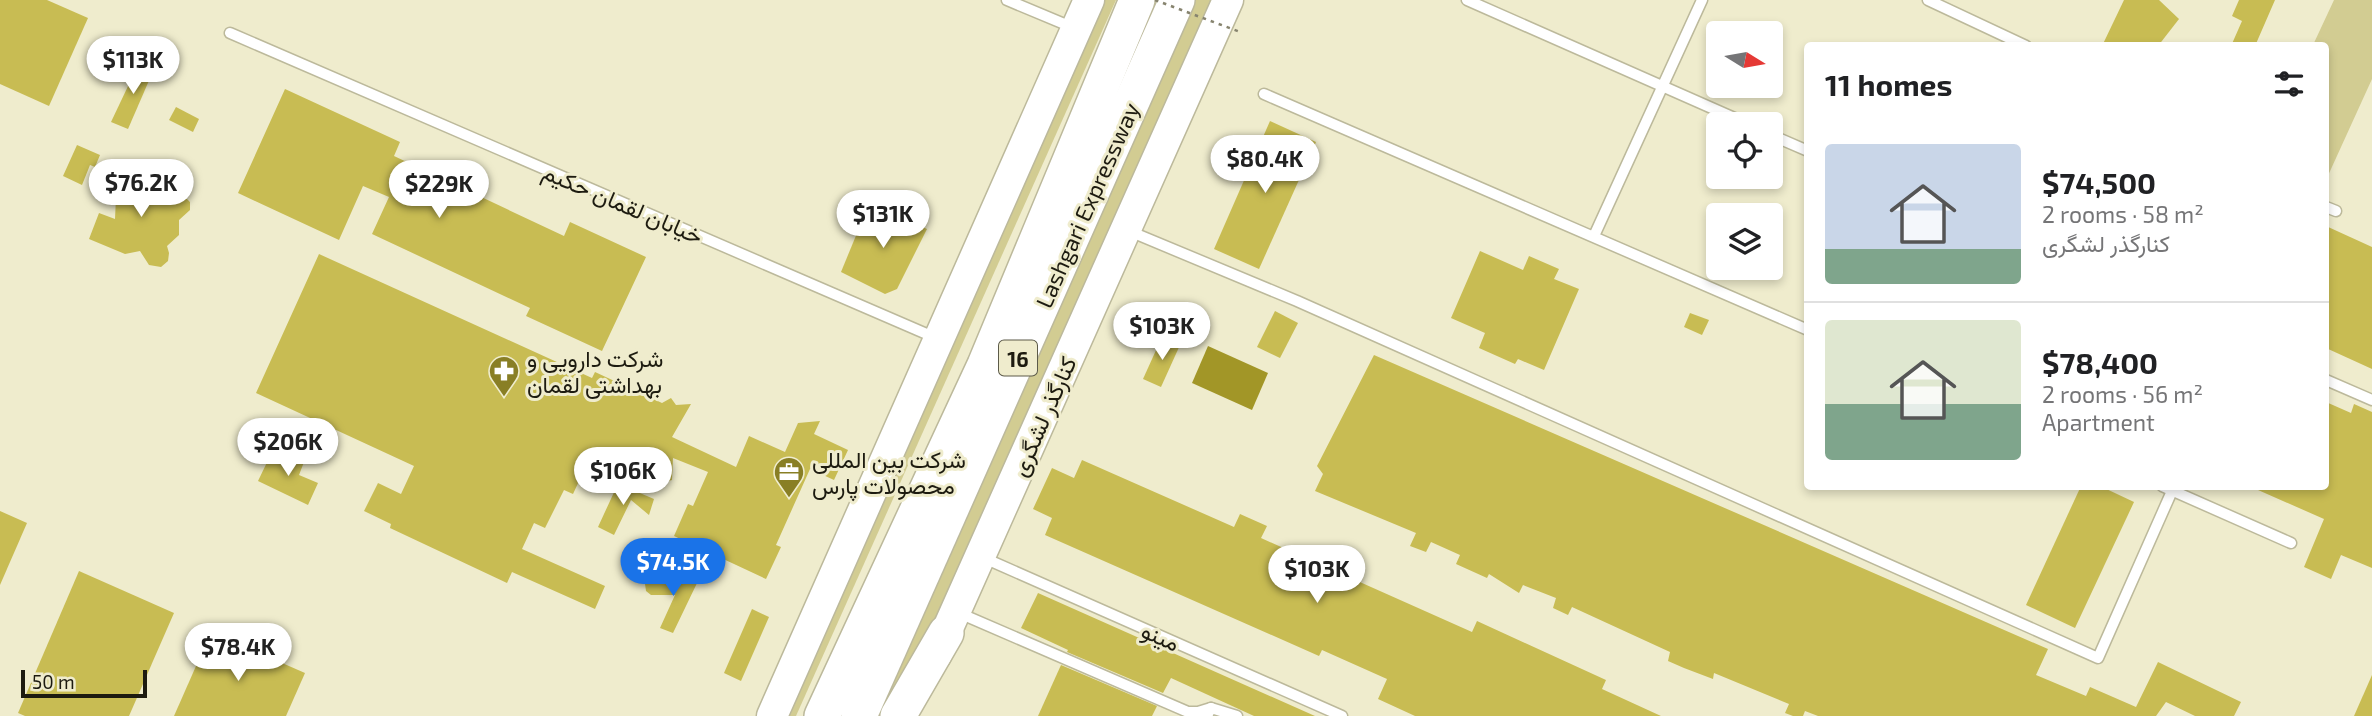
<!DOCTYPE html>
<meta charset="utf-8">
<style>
body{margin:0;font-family:"Exo 2",Vazirmatn,sans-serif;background:#f2f2f2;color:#202124;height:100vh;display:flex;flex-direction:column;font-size:26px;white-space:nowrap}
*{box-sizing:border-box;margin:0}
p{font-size:23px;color:#757577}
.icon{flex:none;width:38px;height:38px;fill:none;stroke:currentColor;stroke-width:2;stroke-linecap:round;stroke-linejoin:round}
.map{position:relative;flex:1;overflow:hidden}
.drawer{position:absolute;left:1804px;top:42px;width:525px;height:448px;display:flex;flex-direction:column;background:#fff;border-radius:7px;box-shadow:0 4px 10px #0003}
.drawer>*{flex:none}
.needle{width:46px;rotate:101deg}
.tools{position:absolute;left:1706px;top:21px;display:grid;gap:14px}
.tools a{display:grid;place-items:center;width:77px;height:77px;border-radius:7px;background:#fff;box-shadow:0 4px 10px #0003;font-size:35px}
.scale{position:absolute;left:21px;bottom:18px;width:126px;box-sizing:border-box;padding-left:7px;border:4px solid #1d1b10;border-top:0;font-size:19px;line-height:24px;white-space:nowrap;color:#1d1b10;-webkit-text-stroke:5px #efeccd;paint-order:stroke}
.price{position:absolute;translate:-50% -60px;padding:0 16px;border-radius:24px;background:#fff;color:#222;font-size:23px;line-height:46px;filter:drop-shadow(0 2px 4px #0008)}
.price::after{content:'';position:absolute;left:50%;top:42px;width:21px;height:16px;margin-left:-10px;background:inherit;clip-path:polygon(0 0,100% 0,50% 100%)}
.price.current{background:#1a73e8;color:#fff}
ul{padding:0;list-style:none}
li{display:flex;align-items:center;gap:21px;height:175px;padding:0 21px}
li+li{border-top:2px solid #e0e0e0}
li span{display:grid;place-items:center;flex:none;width:196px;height:140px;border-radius:7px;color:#555}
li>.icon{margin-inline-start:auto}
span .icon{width:84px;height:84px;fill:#fffc;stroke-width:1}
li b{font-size:30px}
h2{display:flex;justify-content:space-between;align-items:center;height:84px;padding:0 21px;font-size:30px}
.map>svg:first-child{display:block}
.green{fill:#d2cc92}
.water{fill:#a29627}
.building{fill:#c8bc53}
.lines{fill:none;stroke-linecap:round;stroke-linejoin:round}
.lane-casing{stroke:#bcb99b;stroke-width:13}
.primary-casing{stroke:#bcb99b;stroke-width:33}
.highway-casing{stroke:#bcb99b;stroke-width:38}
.lane{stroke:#fff;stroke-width:10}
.primary{stroke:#fff;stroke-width:30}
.highway{stroke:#fff;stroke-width:35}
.path-bridge{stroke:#87846f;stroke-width:2.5;stroke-dasharray:3.5 5;stroke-linecap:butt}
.labels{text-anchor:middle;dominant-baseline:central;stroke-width:6;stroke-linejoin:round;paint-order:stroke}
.shield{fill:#efeccd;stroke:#5c5a49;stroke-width:2}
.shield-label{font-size:21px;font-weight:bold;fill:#1d1b10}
.street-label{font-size:23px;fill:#1d1b10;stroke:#efeccd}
.poi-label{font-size:23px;fill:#1d1b10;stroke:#efeccd;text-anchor:start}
</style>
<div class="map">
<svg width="2372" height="716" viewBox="0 0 2372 716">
<rect width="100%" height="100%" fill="#efeccd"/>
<!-- green -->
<g class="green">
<path d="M1095 0H1116L796 716H776Z"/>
<path d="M1196 0H1218L922 658 883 707Z"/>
<path d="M2334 0H2372V79L2326 180V46L2313 45Z"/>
</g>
<!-- water -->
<path class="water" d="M1208 346 1268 373 1252 410 1192 383Z"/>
<!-- building -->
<g class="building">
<path d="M0 0H47L88 18 49 106 0 84Z"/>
<path d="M2124 0H2159L2179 19 2158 46H2102Z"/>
<path d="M2239 0H2275L2255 46H2231L2242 21 2232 16Z"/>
<path d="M139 63 154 69 128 129 111 122Z"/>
<path d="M285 89 400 142 394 156 564 236 570 222 646 257 602 351 526 316 530 308 372 234 389 197 363 186 339 240 238 193Z"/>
<path d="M176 107 199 119 193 132 169 120Z"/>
<path d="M1270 121 1316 142 1259 269 1214 249Z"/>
<path d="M77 145 100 155 95 167 90 165 82 185 63 176Z"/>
<path d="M120 167 130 170 137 184 154 181 167 194 181 193 190 202V210L179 220V235L167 246 169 253 168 261 161 267 149 265 140 251 125 254 89 239 99 213 115 219 116 197 118 192 112 182 110 172Z"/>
<path d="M869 204 927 229 897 289 885 294 841 272Z"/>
<path d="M2326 226 2372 247V369L2326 348Z"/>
<path d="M1480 251 1523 270 1529 256 1559 269 1554 279 1579 289 1544 370 1518 359 1515 364 1479 348 1485 333 1451 318Z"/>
<path d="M319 254 592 378 595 372 662 403 671 398 676 405 691 404 672 437 736 467 749 436 785 452 798 423 820 421 814 434 848 450 834 480 810 469 776 545 781 547 766 579 674 536 688 504 693 506 708 472 673 458 672 480 651 486 640 468 638 458 620 450 602 488 580 479 573 494 564 490 545 528 534 523 522 549 605 586 595 609 512 572 507 583 390 528 391 524 364 511 378 483 401 494 414 466 256 393Z"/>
<path d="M1275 311 1298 323 1280 358 1257 347Z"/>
<path d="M1690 313 1709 320 1702 335 1684 327Z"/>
<path d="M1162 337 1180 345 1161 387 1143 379Z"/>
<path d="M1374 355 2048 649 2036 675 2086 696 2090 687 2136 707 2158 662 2241 702 2234 716H2195L2166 702 2156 716H1818L1805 711 1803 716H1793L1785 713 1789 704 1714 673 1713 679 1684 668 1668 661 1670 652 1572 607 1568 615 1553 608 1556 598 1523 585 1519 593 1489 574 1487 578 1456 564 1460 555 1431 542 1426 552 1410 546 1416 533 1315 491 1323 474 1317 466Z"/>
<path d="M2326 402 2351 413 2354 404 2372 412V568L2341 555 2331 579 2304 567 2324 519 2249 486H2326Z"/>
<path d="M271 454 283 460 286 454 304 462 299 475 318 483 308 505 258 481Z"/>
<path d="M1082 460 1234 527 1240 514 1267 526 1261 538 1472 632 1477 621 1606 680 1602 689 1661 716H1415L1378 699 1387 679 1322 650 1319 656 1045 535 1052 518 1033 509 1052 468 1074 478Z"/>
<path d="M614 482 654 499 649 515 631 500 614 535 598 527 616 488 612 485Z"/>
<path d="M2081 486H2100L2134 502 2075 628 2026 605Z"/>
<path d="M0 511 27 523 0 585Z"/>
<path d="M79 571 174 613 129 716H25L18 713Z"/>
<path d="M680 573 698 581 673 633 660 628 675 595H651L646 591 645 584 649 579 658 577 672 589Z"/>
<path d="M1038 593 1315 716H1254L1171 678 1163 693 1067 652 1068 650 1021 628Z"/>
<path d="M752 609 769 617 741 681 724 673Z"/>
<path d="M211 632 305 673 286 716H174Z"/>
<path d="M1061 665 1157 706 1152 716H1038Z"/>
<path d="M2372 675V716H2354Z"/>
</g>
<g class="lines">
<!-- lane casing -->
<g class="lane-casing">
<g id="lane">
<path d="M1007 0 1074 28"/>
<path d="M1467 0 1748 124"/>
<path d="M1928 0 2026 46"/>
<path d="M230 33 936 338"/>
<path d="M1264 94 1808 330"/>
<path d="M1771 135 1808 151"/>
<path d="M2326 207 2336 211"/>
<path d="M1129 231 1297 301 2098 658 2172 491"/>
<path d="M1594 236 1702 0"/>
<path d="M2326 380 2372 400"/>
<path d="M2162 486 2291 543"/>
<path d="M984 558 1342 716"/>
<path d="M959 613 1188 712H1198L1211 708 1207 716"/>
<path d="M1211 708 1237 716"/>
</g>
</g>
<!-- primary casing -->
<g class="primary-casing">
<g id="primary">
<path d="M936 655 1228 0"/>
<path d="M772 716 1089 0"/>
</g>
</g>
<!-- highway casing -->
<g class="highway-casing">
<g id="highway">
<path d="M822 716 985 365 1137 0"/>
<path d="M859 716 1177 0"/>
<path d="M898 716 946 633"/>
</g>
</g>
<!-- lane -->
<use href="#lane" class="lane"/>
<!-- primary -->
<use href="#primary" class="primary"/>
<!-- highway -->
<use href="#highway" class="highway"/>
<!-- path-bridge -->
<path class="path-bridge" d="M1155 0 1240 32"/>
</g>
<!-- icons -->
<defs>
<g id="pharmacy-pin" transform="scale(1.575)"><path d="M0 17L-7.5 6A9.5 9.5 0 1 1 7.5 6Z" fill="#897f25" stroke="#efeccd"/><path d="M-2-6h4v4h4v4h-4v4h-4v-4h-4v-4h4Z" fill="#fff"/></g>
<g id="office-pin" transform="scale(1.575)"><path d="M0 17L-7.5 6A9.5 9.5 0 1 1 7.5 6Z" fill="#897f25" stroke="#efeccd"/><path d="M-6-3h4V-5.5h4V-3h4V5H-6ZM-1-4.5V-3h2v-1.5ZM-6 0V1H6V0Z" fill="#fff"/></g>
</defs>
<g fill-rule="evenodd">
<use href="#pharmacy-pin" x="504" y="371"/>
<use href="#office-pin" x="789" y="472"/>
</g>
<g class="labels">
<!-- shield labels -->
<rect class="shield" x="999" y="340.5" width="38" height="35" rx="5"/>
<g class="shield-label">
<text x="1018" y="358">16</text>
</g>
<!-- street labels -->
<g class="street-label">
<text transform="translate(623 203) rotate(23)">خیابان لقمان حکیم</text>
<text transform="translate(1087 205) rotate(-66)">Lashgari Expressway</text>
<text transform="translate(1043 416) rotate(-66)">کنارگذر لشگری</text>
<text transform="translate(1161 636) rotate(24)">مینو</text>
</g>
<!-- poi labels -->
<g class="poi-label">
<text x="527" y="358">شرکت دارویی و<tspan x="527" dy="26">بهداشتی لقمان</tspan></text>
<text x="812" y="459">شرکت بین المللی<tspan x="812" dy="26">محصولات پارس</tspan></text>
</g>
</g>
</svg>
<div class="tools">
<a><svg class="needle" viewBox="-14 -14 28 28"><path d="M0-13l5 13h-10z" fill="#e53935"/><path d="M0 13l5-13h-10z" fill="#757577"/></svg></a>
<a><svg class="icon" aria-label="locate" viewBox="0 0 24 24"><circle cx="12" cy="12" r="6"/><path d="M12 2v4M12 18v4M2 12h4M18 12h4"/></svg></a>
<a><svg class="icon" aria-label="layers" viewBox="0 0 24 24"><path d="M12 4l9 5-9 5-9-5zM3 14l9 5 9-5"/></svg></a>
</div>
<div class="scale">50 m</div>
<b class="price" style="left:133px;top:96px">$113K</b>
<b class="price" style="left:1265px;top:195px">$80.4K</b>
<b class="price" style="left:141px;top:219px">$76.2K</b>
<b class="price" style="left:439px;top:220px">$229K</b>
<b class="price" style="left:883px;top:250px">$131K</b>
<b class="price" style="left:1162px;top:362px">$103K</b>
<b class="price" style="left:288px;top:478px">$206K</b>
<b class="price" style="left:623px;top:507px">$106K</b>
<b class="price current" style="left:673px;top:598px">$74.5K</b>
<b class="price" style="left:1317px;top:605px">$103K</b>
<b class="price" style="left:238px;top:683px">$78.4K</b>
<section class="drawer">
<h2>11 homes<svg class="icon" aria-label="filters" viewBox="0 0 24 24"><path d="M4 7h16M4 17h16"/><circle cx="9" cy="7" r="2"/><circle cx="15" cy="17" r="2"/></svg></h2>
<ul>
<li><span style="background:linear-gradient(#c9d6e8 75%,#7fa58c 0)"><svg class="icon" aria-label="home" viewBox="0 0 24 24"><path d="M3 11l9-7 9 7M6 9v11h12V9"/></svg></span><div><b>$74,500</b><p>2 rooms · 58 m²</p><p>کنارگذر لشگری</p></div></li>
<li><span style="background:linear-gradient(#dfe7d0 60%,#7fa58c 0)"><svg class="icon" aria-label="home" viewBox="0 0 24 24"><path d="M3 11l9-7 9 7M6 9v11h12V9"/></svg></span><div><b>$78,400</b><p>2 rooms · 56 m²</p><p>Apartment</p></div></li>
</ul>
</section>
</div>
